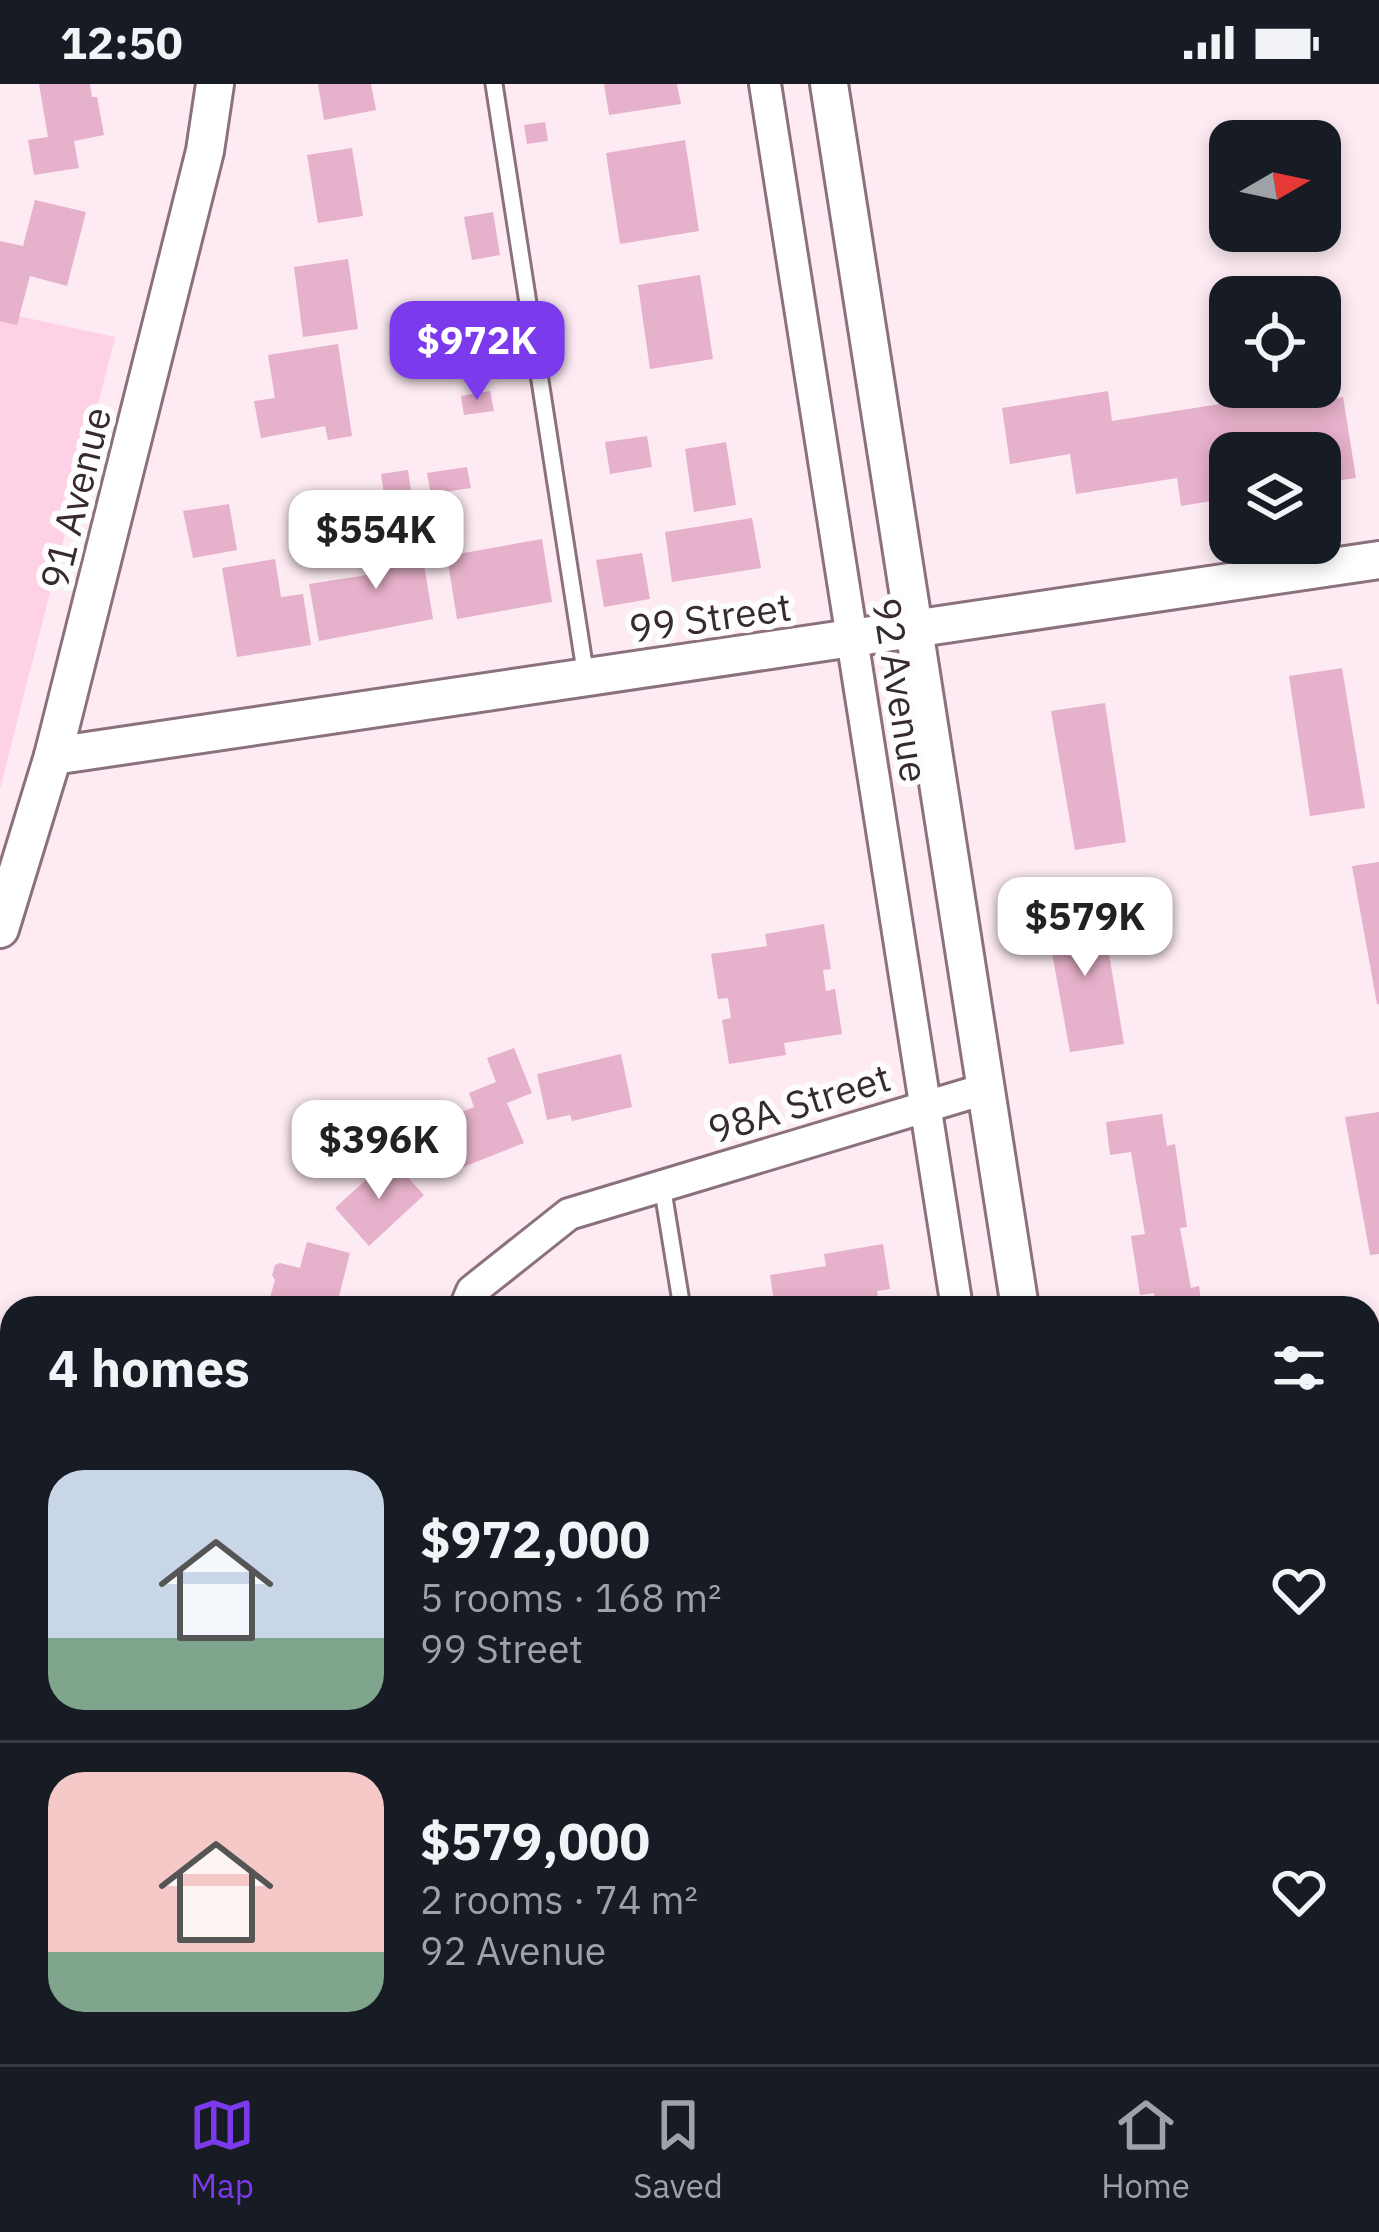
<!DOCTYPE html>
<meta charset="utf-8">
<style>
body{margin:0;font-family:"IBM Plex Sans",sans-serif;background:#242831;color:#f1f3f6;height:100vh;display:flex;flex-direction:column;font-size:45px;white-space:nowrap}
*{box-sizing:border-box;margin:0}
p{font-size:39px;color:#9ea1a6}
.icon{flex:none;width:66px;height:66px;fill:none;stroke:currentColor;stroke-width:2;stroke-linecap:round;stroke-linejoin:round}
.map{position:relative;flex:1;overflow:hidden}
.drawer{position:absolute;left:0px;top:1212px;width:1380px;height:768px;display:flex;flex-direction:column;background:#171b24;border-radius:36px 36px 0 0;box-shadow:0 6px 18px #0003}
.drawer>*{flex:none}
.needle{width:78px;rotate:81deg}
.controls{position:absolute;left:1209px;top:36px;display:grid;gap:24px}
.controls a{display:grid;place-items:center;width:132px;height:132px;border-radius:24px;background:#171b24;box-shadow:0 6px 18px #0003;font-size:60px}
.price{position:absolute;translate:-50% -102px;padding:0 27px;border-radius:24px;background:#fff;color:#222;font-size:39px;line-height:78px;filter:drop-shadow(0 3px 6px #0008)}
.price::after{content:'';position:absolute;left:50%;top:72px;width:36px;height:27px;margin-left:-18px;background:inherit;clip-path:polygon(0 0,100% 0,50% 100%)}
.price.current{background:#7c3aed;color:#fff}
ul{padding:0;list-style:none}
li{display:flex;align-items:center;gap:36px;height:300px;padding:0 48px}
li+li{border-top:3px solid #363941}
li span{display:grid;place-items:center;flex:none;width:336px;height:240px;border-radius:36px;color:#555}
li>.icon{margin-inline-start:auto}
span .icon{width:144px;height:144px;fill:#fffc;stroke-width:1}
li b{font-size:51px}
h2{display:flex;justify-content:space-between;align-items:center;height:144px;padding:0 48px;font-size:51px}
.status{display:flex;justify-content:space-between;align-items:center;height:84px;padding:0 60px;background:#171b24;direction:ltr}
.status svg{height:33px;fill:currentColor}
.menu{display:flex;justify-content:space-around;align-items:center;height:168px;border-top:3px solid #363941;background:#171b24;font-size:33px;color:#9ea1a6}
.menu a{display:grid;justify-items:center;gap:6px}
.menu .current{color:#7c3aed}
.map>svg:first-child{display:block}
.green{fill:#ffd1e7}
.building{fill:#e6b1ca}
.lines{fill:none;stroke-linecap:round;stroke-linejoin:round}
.service-casing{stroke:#8b707d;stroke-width:21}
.minor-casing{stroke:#8b707d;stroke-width:36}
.tertiary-casing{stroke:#8b707d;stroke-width:42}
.path{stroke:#baaab1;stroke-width:8;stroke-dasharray:12 6;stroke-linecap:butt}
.service{stroke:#fff;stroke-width:15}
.minor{stroke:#fff;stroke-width:30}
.tertiary{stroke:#fff;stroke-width:36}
.labels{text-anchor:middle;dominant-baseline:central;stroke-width:12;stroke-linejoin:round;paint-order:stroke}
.street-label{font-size:39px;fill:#362a2f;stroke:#fdfdfd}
</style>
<div class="status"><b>12:50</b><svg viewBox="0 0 49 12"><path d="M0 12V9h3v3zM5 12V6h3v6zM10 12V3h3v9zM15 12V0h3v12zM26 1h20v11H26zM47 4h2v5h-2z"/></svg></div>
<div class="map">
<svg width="1379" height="1980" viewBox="0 0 1379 1980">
<rect width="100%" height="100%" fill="#fdeaf2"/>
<!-- green -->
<path class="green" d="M0 228 115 253 0 705Z"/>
<!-- building -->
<g class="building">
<path d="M39 0H90L92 13H97L104 51 74 57 79 84 34 91 28 56 48 53Z"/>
<path d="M318 0H371L376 26 324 36Z"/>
<path d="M604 0H677L681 20 609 31Z"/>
<path d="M545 38 548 57 527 60 524 41Z"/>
<path d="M685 56 699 147 620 160 606 69Z"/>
<path d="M352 64 363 132 318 139 307 71Z"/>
<path d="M35 116 86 128 67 202 30 192 17 241 0 237V157L23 162Z"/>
<path d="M493 128 500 171 472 176 464 133Z"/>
<path d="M348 175 358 245 303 253 294 183Z"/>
<path d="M700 191 713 275 650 285 638 201Z"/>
<path d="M338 260 352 352 328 356 325 342 261 354 254 317 275 314 268 271Z"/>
<path d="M1321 304 1323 316 1343 313 1356 394 1320 399V369H1230V414L1181 422 1177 394 1076 410 1070 370 1010 380 1002 324 1108 307 1112 337Z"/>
<path d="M490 307 494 327 464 331 461 312Z"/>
<path d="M647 352 652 383 610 390 605 358Z"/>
<path d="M726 358 736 421 694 428 685 365Z"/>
<path d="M467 383 471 404 431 410 427 389Z"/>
<path d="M408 386 413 419 386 423 381 390Z"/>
<path d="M442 419 446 441 426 445 422 423Z"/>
<path d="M229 420 237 466 193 474 183 427Z"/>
<path d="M752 434 761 484 672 498 665 448Z"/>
<path d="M419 450 433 535 319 557 309 500 367 491 362 460Z"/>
<path d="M542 455 552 518 457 535 447 472Z"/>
<path d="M642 469 650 515 604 523 596 476Z"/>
<path d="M275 475 281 513 303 510 311 561 237 573 222 484Z"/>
<path d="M1342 584 1365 724 1310 732 1289 592Z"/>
<path d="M1105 619 1126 758 1075 766 1051 627Z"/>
<path d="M1379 778V920H1377L1352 782Z"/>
<path d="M1101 822 1124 960 1070 968 1045 830Z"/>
<path d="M824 840 831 885 823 886 826 907 835 905 842 950 784 959 786 971 729 980 722 936 731 934 728 914 718 915 711 870 767 862 765 850Z"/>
<path d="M514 964 532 1009 507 1019 524 1059 461 1084 446 1047 436 1051 427 1030 438 1026 442 1036 474 1023 469 1009 496 998 487 974Z"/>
<path d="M621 970 632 1023 572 1037 570 1031 547 1036 537 990Z"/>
<path d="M1379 1028V1170L1370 1171 1345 1033Z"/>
<path d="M1162 1030 1167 1062 1175 1060 1187 1143 1180 1144 1191 1204 1199 1202 1202 1224H1156L1154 1209 1140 1211 1131 1152 1145 1150 1131 1068 1110 1071 1106 1038Z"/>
<path d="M390 1074 424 1111 369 1162 335 1124Z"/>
<path d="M307 1158 350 1169 336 1224H267L275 1196 272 1191 275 1181 280 1179 300 1184Z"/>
<path d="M883 1160 890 1205 877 1207 880 1224H775L770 1191 826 1182 824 1170Z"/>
<path d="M0 1245 12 1249V1311L0 1342Z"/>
<path d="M144 1968H197L194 1980H142Z"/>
<path d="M617 1968H674L676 1980H619Z"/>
<path d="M732 1968H775L778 1980H718L716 1971Z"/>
</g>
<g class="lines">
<!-- service casing -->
<g class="service-casing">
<g id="service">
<path d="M494 0 586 593"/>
<path d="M662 1101 682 1224"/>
<path d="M800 1968 802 1980"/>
</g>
</g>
<!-- minor casing -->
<g class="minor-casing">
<g id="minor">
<path d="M765 0 957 1224"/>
<path d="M465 1224 472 1207 569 1130 985 1005"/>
<path d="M516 1968 518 1980"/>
<path d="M1085 1968 1097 1980"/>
<path d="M302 1980 304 1968"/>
</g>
</g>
<!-- tertiary casing -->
<g class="tertiary-casing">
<g id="tertiary">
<path d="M829 0 1020 1224"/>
<path d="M53 672 1379 476"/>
<path d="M0 845 53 672 205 67 215 0"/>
<path d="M1138 1968 1140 1980"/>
</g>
</g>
<!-- path -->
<path class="path" d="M1368 1425 1379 1424"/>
<!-- service -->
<use href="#service" class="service"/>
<!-- minor -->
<use href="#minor" class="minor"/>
<!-- tertiary -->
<use href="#tertiary" class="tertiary"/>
</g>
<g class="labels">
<!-- street labels -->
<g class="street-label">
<text transform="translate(75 414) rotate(-76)">91 Avenue</text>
<text transform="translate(710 533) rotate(-8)">99 Street</text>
<text transform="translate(901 606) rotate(81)">92 Avenue</text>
<text transform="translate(799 1019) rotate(-17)">98A Street</text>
</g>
</g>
</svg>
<div class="controls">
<a><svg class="needle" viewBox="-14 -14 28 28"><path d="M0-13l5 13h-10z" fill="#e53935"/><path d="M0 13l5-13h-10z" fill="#9ea1a6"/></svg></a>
<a><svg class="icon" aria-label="locate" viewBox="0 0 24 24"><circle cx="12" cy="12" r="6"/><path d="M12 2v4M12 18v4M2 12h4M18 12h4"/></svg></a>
<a><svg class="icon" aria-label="layers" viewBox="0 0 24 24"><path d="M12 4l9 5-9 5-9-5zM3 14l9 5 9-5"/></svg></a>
</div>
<b class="price current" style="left:477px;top:319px">$972K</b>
<b class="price" style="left:376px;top:508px">$554K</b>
<b class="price" style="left:1085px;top:895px">$579K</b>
<b class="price" style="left:379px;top:1118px">$396K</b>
<section class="drawer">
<h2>4 homes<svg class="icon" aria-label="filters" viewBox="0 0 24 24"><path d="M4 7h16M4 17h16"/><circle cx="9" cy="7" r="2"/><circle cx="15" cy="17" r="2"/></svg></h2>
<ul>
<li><span style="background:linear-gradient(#c9d6e8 70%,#7fa58c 0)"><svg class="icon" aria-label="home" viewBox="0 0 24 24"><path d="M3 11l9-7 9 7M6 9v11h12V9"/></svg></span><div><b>$972,000</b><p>5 rooms · 168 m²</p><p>99 Street</p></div><svg class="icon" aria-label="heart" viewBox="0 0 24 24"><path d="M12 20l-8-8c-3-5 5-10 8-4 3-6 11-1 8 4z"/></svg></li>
<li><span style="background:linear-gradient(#f6c9c9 75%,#7fa58c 0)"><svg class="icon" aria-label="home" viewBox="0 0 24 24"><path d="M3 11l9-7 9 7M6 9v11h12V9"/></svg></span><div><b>$579,000</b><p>2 rooms · 74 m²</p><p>92 Avenue</p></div><svg class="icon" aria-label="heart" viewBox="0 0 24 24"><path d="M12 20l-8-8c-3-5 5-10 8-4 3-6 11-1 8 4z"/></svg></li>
</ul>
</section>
</div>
<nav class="menu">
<a class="current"><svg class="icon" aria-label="map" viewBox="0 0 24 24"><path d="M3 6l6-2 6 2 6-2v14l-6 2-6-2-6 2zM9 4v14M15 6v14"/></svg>Map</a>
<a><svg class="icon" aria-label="saved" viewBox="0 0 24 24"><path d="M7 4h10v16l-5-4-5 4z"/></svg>Saved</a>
<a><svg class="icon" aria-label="home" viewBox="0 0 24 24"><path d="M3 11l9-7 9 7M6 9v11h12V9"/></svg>Home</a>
</nav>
